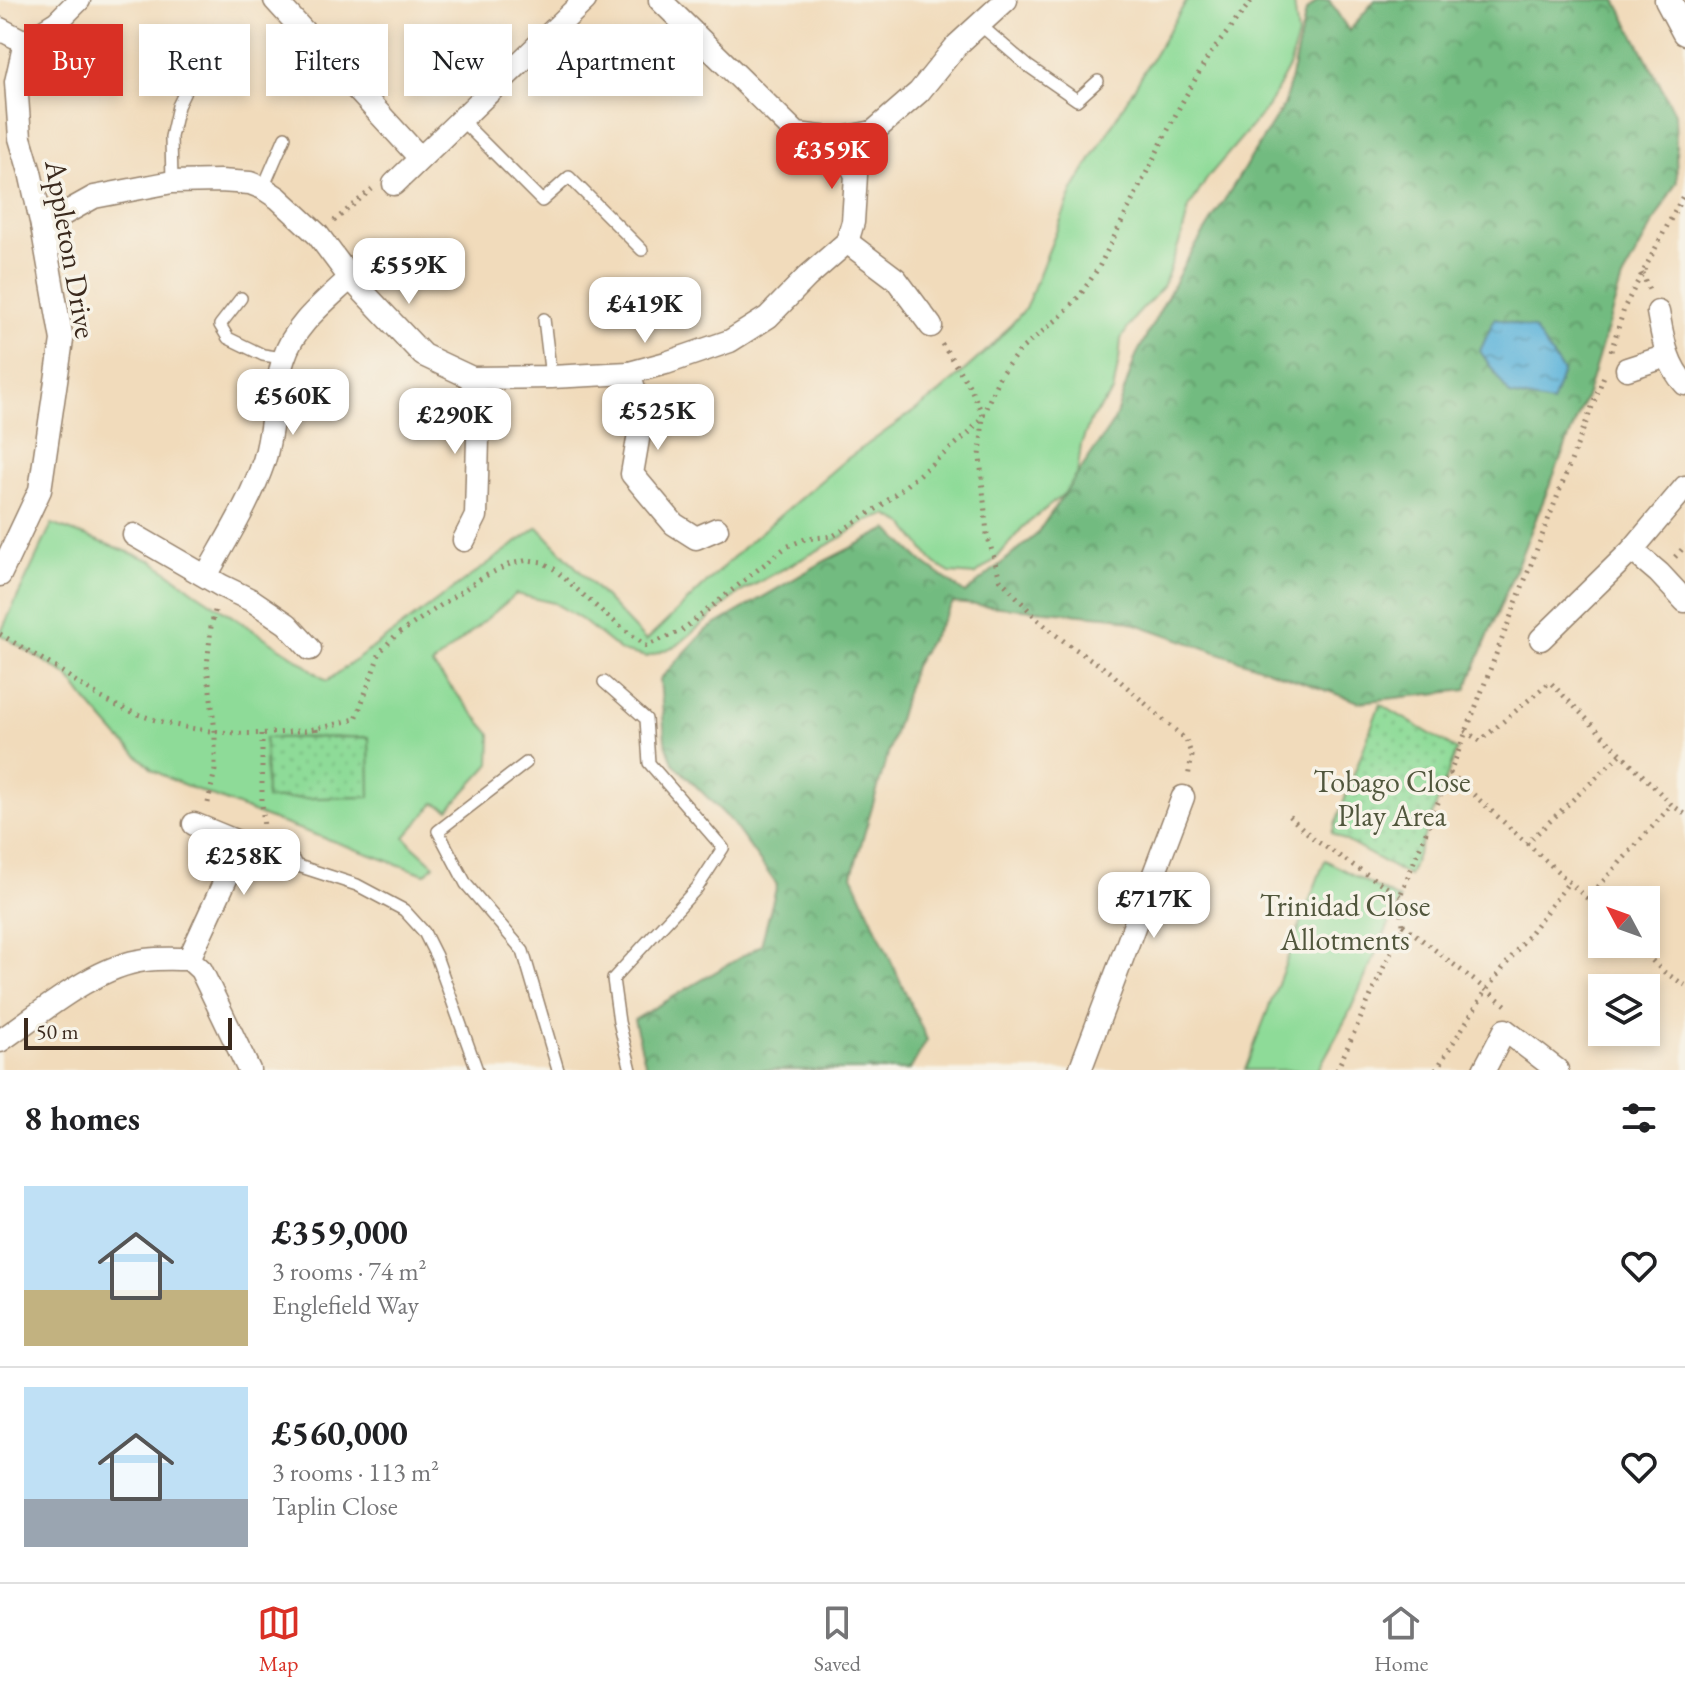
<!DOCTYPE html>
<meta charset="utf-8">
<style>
body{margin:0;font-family:"EB Garamond",serif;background:#f2f2f2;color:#202124;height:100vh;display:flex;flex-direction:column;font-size:30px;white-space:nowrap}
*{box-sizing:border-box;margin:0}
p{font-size:26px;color:#757577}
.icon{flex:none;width:44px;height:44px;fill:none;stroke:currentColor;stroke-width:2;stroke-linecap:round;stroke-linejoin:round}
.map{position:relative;height:1070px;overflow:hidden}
.drawer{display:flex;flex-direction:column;background:#fff;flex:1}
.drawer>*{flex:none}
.top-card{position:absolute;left:24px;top:24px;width:800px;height:72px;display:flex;gap:16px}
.needle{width:52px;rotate:311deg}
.fabs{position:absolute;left:1588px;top:886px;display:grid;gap:16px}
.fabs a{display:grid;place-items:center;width:72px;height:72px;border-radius:0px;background:#fff;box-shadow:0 4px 12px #0003;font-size:40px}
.scale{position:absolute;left:24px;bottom:20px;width:208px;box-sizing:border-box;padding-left:8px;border:4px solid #3b2a1e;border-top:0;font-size:22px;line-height:28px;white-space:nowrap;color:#3b2a1e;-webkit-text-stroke:6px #f7f3e8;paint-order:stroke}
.price{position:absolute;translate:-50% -68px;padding:0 18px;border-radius:16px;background:#fff;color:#222;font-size:26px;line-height:52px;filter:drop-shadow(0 2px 4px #0008)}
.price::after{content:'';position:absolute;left:50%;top:48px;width:24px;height:18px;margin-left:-12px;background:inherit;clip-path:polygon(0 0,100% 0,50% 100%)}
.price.active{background:#d93025;color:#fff}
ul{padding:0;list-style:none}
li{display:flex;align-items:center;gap:24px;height:200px;padding:0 24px}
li+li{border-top:2px solid #e0e0e0}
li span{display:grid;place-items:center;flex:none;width:224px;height:160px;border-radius:0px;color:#555}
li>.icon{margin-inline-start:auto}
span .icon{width:96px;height:96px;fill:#fffc;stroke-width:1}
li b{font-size:34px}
h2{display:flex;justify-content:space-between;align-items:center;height:96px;padding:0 24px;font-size:34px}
.tag{padding:0 28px;border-radius:0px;background:#fff;box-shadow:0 4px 12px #0003;font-size:28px;line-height:72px}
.tag.active{background:#d93025;color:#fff}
.tabs{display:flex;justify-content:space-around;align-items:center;height:112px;border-top:2px solid #e0e0e0;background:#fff;font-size:22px;color:#757577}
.tabs a{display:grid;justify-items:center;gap:4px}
.tabs .active{color:#d93025}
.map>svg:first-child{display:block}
.green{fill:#8edb98;stroke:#64825b;stroke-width:2}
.forest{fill:url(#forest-crowns);stroke:#56724f;stroke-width:2}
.park{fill:url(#park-dots);stroke:#64825b;stroke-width:2}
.water{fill:url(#water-ripples);stroke:#4c6f7c;stroke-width:2}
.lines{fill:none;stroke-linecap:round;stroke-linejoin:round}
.service-casing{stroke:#96826c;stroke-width:14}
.minor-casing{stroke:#96826c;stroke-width:25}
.tertiary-casing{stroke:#96826c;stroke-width:29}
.path{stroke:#96826c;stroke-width:5;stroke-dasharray:2 6;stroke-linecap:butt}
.service{stroke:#fff;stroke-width:11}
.minor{stroke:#fff;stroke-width:22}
.tertiary{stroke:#fff;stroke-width:26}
.labels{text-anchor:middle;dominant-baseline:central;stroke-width:7;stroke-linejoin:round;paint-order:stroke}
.street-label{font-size:30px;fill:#3b2a1e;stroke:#f7f3e8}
.park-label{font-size:30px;fill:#50563c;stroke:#f7f3e8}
</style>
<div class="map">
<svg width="1685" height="1070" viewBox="0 0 1685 1070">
<defs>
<pattern id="forest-crowns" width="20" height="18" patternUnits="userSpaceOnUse" patternTransform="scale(2)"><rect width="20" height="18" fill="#72bb80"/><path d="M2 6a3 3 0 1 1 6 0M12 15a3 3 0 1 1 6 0" fill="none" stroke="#5f9868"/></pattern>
<pattern id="park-dots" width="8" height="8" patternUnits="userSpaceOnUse" patternTransform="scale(2)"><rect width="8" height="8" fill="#8edb98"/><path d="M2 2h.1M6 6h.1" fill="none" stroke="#7bbc83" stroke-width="1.8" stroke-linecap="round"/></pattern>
<pattern id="water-ripples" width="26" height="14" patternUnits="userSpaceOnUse" patternTransform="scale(2)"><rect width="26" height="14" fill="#5db4da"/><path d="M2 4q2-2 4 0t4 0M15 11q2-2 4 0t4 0" fill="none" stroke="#4e93b0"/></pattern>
</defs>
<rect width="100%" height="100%" fill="#f7f3e8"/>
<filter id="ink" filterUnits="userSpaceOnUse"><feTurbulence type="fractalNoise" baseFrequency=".0125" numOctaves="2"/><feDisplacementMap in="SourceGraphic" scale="16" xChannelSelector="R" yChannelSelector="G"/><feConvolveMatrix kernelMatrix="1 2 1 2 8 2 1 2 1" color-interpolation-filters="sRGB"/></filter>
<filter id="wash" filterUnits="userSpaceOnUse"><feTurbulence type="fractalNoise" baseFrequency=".006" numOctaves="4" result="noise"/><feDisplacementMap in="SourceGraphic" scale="32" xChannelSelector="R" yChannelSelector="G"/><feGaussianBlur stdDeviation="1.8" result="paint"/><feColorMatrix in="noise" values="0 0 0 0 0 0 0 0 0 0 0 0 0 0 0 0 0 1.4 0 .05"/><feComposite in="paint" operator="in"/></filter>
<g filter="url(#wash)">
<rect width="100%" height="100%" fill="#f1dbbb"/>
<!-- green -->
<g class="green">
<path d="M1187 0H1297L1294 3 1298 36 1289 67 1267 108 1208 177 1189 208 1182 235 1163 287 1135 317 1121 339 1119 360 1113 392 1091 419 1081 445 1076 484 1022 528 997 558 975 575 950 573 935 564 904 524 887 515 867 521 839 539 739 593 678 645 647 657 621 651 582 620 554 603 516 594 432 665 491 734 490 764 449 809 435 803 405 837 411 844 434 865 425 874 265 817 170 779 153 770 119 738 85 699 68 676 0 634 52 524 153 561 195 592 296 658 327 681 538 527 646 641 748 543 844 461 938 394 993 345 1025 309 1073 190Z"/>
<path d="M1325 860 1400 900 1348 1015 1318 1070H1245Z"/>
</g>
<!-- forest -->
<path class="forest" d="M1318 0H1329L1349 31 1375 0H1616L1675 113 1677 181 1622 279 1587 394 1466 690 1359 702 1116 617 953 603 914 666 852 875 927 1040 910 1070H647L634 1020 761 945 777 885 730 820 673 763 665 740 660 679 706 630 825 561 888 529 924 563 965 593 1036 535 1114 421 1136 356 1185 263 1285 103 1306 12Z"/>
<!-- park -->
<g class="park">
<path d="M1380 704 1457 750 1409 876 1332 833Z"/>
<path d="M369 737 370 797 266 799 265 738Z"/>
</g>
<!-- water -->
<path class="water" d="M1495 318 1534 329 1563 372 1552 403 1510 395 1480 351Z"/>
</g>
<g filter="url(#ink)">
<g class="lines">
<!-- service casing -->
<g class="service-casing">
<g id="service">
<path d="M979 24 1028 66 1077 100 1098 81"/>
<path d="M461 120 542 201 569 177 642 250"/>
<path d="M172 182 171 137 178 106 192 77"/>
<path d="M263 188 285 137"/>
<path d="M241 298 220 325 228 338 263 355 283 358"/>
<path d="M544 319 551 377"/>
<path d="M604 682 646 719 649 763 723 848 697 888 613 979 619 1022 631 1070"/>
<path d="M526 763 438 831 466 884 523 951 558 1070"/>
<path d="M289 863 357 885 404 910 424 932 436 956 477 1070"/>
</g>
</g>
<!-- minor casing -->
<g class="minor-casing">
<g id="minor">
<path d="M275 0 420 158"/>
<path d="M660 0 797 134 837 139 873 132 919 92 957 45 1006 0"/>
<path d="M0 29 25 42"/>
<path d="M394 184 585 0"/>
<path d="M42 226 94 197 172 182 220 181 250 183 263 188 278 198 318 235 350 278 423 355 472 378 551 377 629 373 666 363 730 341 768 317 807 277 847 242 853 222 856 175 837 139"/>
<path d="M847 242 896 279 931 326"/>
<path d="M1658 312C1663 338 1666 364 1685 384"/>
<path d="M1627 369 1667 356"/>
<path d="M629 373 642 416 632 474 674 524 696 538 717 529"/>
<path d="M134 535 222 586 253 601 287 624 310 649"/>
<path d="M464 540 476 516 478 438 472 378"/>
<path d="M1632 550 1659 573 1685 601"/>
<path d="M0 575 40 490 62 340 42 226 30 172 20 138 16 82 25 42 57 22 79 0"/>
<path d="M206 576C227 538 250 502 264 461 271 439 272 416 276 394 278 382 280 369 284 358 294 325 326 301 350 278"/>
<path d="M1541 639 1632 550 1685 487"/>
<path d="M194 824 289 863"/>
<path d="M189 959 242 844"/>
<path d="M0 1041C41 1013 95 966 145 960 160 958 175 959 189 959L201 970 249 1070"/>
<path d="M1080 1070 1183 797"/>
<path d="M1484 1070 1505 1030 1557 1070"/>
</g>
</g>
<!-- tertiary casing -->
<g class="tertiary-casing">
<path id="tertiary" d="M1668 0 1685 32"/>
</g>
<!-- path -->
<g class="path">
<path d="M334 221 372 189"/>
<path d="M1642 273 1650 292"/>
<path d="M942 344 970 387 983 415 980 457 987 534 1000 579 1038 620 1065 642 1110 672 1186 740 1192 756 1188 777"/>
<path d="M1611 351 1625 306 1685 192"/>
<path d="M1675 557 1685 546"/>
<path d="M0 634C23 648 46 661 68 676 88 690 109 704 132 712 189 734 254 738 314 729 328 727 342 722 356 719L380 652 395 636 483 577 510 564 528 560 542 562 554 569 606 615 646 646 681 631 786 547 805 539 833 536 881 506 969 433 983 415 1000 375 1020 350 1060 317 1081 294 1099 267 1180 106 1208 57 1252 0"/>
<path d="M316 729 317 737"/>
<path d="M1465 731 1480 741 1550 682 1672 805 1685 814"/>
<path d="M262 734V802L264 829"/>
<path d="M1450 773 1602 912"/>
<path d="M208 803 215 770V731L207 666 211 627 216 607"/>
<path d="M1289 816 1315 840 1400 896"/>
<path d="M1526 844 1621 754"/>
<path d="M1587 899 1672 805"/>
<path d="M1403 925 1507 1006"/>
<path d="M1635 944 1664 972 1685 985"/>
<path d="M1337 1070 1403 925 1400 896 1450 773 1604 376"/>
<path d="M1436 1070 1487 989 1569 882"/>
</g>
<!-- service -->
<use href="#service" class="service"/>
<!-- minor -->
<use href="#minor" class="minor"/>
<!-- tertiary -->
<use href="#tertiary" class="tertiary"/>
</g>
</g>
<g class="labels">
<!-- street labels -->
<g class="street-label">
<text transform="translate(71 249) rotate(80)">Appleton Drive</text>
</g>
<!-- park labels -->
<g class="park-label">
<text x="1392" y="781">Tobago Close<tspan x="1392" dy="34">Play Area</tspan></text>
<text x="1345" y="905">Trinidad Close<tspan x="1345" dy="34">Allotments</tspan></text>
</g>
</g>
</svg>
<div class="fabs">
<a><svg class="needle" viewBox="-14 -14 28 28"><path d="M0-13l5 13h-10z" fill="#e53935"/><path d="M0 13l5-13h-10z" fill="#757577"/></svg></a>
<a><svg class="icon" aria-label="layers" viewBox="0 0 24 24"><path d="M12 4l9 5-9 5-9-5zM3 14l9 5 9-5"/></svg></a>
</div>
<div class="scale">50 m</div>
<b class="price active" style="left:832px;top:191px">£359K</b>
<b class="price" style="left:409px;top:306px">£559K</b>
<b class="price" style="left:645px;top:345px">£419K</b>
<b class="price" style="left:293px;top:437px">£560K</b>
<b class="price" style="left:658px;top:452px">£525K</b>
<b class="price" style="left:455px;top:456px">£290K</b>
<b class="price" style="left:244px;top:897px">£258K</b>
<b class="price" style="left:1154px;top:940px">£717K</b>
<div class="top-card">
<a class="tag active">Buy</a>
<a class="tag">Rent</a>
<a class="tag">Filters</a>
<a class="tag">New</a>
<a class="tag">Apartment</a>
</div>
</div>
<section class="drawer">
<h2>8 homes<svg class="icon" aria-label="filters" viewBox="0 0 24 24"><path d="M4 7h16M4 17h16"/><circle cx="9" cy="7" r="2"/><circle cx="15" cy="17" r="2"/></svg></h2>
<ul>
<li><span style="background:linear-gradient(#bfe0f5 65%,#c2b280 0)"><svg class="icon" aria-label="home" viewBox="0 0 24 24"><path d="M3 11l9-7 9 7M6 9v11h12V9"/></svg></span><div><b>£359,000</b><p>3 rooms · 74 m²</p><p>Englefield Way</p></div><svg class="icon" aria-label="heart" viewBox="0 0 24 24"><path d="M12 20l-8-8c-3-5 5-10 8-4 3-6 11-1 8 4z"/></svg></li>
<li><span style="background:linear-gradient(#bfe0f5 70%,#9aa5b1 0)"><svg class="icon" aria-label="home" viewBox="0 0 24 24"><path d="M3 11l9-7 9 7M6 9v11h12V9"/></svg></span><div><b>£560,000</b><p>3 rooms · 113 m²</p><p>Taplin Close</p></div><svg class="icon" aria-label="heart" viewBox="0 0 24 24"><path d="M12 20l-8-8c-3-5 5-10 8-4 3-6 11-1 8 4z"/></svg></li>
</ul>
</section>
<nav class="tabs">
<a class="active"><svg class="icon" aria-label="map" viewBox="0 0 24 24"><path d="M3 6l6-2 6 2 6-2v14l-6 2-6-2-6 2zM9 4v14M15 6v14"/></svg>Map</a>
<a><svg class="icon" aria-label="saved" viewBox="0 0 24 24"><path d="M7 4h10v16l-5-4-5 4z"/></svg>Saved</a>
<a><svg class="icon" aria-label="home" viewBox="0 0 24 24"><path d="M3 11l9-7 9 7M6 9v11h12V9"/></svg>Home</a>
</nav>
